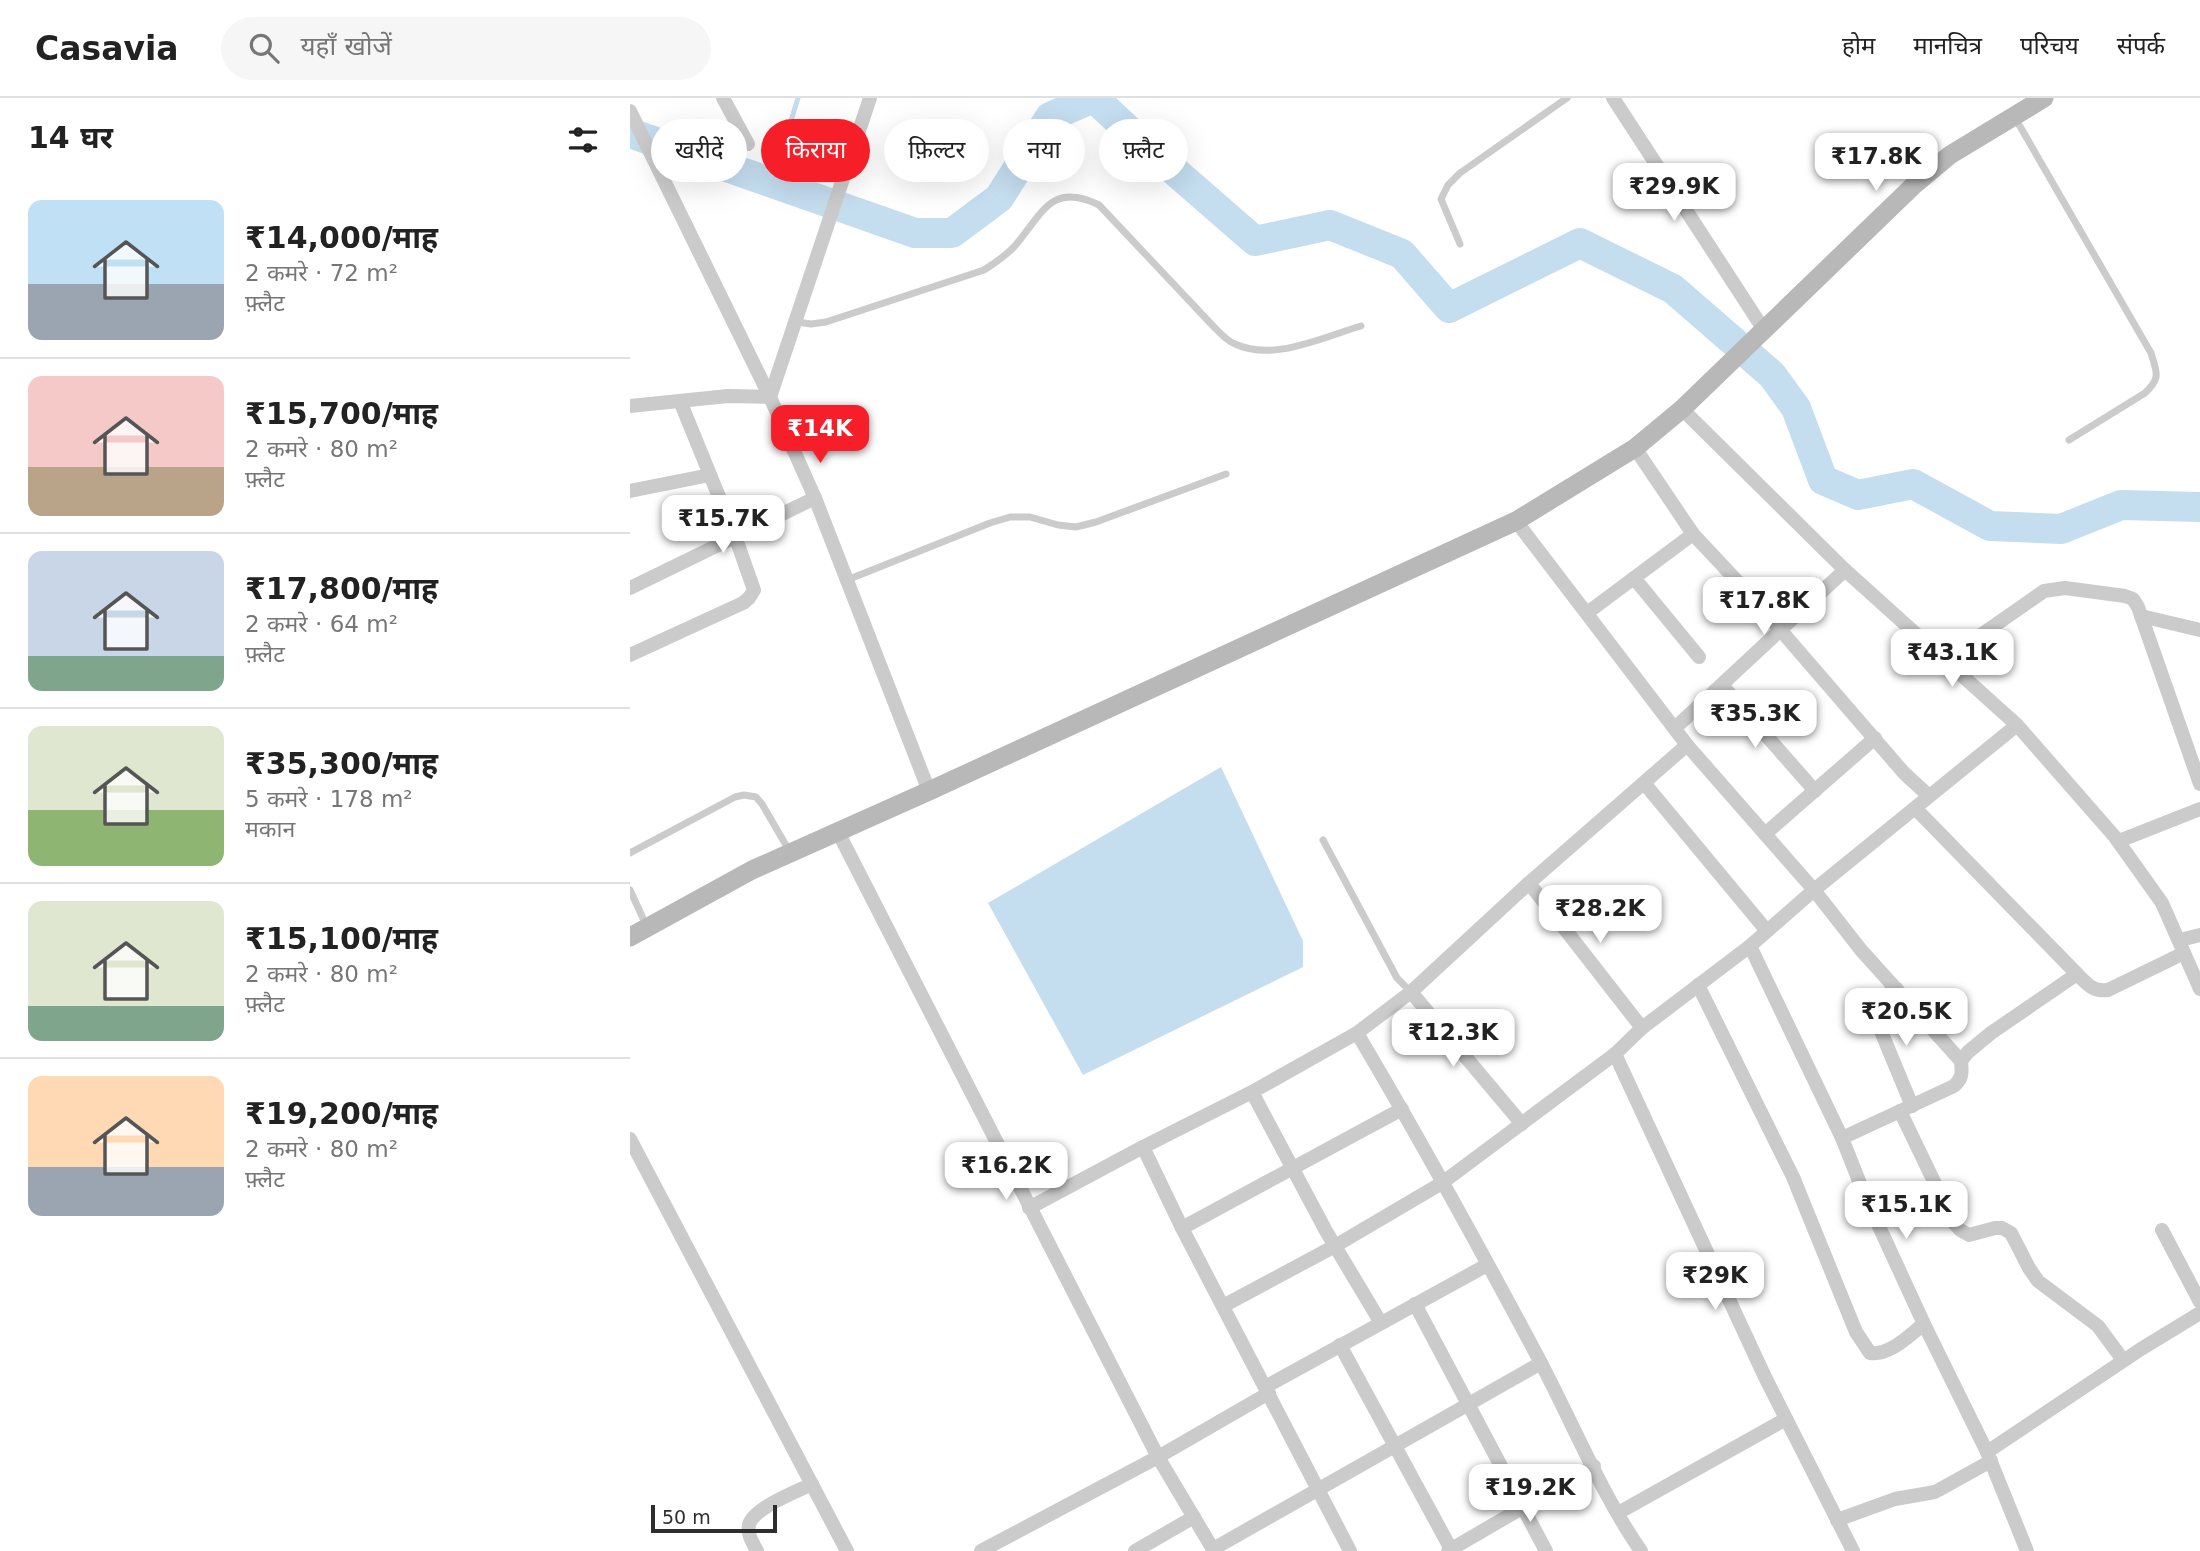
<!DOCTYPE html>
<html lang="hi">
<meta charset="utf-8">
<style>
body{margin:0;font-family:"DejaVu Sans","Noto Sans Devanagari",sans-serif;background:#f6f6f6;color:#222;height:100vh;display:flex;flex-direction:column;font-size:26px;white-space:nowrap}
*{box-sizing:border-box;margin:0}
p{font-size:23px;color:#767676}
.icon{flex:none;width:38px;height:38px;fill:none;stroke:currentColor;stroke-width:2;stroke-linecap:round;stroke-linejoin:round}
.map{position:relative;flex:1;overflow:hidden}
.side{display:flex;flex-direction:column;background:#fff;width:630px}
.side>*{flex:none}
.guide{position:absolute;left:21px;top:21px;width:665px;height:63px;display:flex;gap:14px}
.scale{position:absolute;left:21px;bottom:18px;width:126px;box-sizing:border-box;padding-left:7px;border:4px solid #2e2e2e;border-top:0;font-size:19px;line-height:24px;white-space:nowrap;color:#2e2e2e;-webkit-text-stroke:5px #fff;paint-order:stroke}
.price{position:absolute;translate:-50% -60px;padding:0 16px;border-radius:14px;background:#fff;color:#222;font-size:23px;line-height:46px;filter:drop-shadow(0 2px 4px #0008)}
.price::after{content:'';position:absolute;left:50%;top:42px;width:21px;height:16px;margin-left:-10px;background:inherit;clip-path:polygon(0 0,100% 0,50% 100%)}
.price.current{background:#f61f29;color:#fff}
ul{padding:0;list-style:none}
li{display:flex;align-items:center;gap:21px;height:175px;padding:0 28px}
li+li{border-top:2px solid #e0e0e0}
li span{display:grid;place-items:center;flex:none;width:196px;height:140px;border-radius:14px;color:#555}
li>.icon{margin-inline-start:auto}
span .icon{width:84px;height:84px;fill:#fffc;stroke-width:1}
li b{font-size:30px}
h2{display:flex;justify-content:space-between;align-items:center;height:84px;padding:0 28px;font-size:30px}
.chip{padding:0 24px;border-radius:32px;background:#fff;box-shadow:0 7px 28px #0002;font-size:24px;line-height:63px}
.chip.current{background:#f61f29;color:#fff}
header{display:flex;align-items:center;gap:42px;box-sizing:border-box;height:98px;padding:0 35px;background:#fff;border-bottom:2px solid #e0e0e0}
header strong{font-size:33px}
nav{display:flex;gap:38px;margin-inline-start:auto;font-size:24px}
.search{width:490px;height:63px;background:#f6f6f6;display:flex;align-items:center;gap:18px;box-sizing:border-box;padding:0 24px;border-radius:38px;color:#767676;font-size:26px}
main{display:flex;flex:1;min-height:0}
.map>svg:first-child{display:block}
.water{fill:#c4ddef}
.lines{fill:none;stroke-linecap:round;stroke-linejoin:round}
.stream{stroke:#c4ddef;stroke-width:5}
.river{stroke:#c4ddef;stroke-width:30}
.lane{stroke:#cbcbcb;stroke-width:7}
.street{stroke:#cbcbcb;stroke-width:14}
.secondary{stroke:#b8b8b8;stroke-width:19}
</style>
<header>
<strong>Casavia</strong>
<div class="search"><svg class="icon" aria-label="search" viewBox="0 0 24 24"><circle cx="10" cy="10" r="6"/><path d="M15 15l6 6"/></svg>यहाँ खोजें</div>
<nav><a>होम</a><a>मानचित्र</a><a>परिचय</a><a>संपर्क</a></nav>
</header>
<main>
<section class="side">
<h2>14 घर<svg class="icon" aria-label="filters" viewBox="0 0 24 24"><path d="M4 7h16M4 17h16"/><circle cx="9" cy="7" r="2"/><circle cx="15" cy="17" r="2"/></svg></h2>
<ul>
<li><span style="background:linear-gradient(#bfe0f5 60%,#9aa5b1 0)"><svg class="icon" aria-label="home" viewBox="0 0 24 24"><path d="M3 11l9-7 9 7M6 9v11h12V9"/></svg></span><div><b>₹14,000/माह</b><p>2 कमरे · 72 m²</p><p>फ़्लैट</p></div></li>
<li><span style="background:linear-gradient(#f6c9c9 65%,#b9a48a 0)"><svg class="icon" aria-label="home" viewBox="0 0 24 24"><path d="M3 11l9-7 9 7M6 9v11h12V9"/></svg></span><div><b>₹15,700/माह</b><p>2 कमरे · 80 m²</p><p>फ़्लैट</p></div></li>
<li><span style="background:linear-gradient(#c9d6e8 75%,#7fa58c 0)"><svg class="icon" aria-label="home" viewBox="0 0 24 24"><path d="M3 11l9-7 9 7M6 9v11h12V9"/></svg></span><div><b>₹17,800/माह</b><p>2 कमरे · 64 m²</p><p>फ़्लैट</p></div></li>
<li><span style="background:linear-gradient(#dfe7d0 60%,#8fb573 0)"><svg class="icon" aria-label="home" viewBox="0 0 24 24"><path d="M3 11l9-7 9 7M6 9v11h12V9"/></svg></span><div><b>₹35,300/माह</b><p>5 कमरे · 178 m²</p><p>मकान</p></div></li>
<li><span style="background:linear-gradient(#dfe7d0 75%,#7fa58c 0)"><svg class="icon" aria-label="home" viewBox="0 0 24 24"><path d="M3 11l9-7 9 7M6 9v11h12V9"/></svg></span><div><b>₹15,100/माह</b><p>2 कमरे · 80 m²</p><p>फ़्लैट</p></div></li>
<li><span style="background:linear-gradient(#ffd9b3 65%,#9aa5b1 0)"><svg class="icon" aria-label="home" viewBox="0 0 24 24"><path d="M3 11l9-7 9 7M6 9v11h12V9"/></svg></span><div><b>₹19,200/माह</b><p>2 कमरे · 80 m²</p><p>फ़्लैट</p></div></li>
</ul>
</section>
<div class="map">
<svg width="1570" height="1453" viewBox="0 0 1570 1453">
<rect width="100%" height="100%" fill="#fff"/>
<!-- water -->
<path class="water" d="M591 669 673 843V869L453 977 358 805Z"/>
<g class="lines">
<!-- stream -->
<path class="stream" d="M142 84 168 0"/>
<!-- river -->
<g class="river">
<path d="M464 0 509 42 625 143 700 127 772 156 819 210 950 145 1043 191 1142 277 1166 310 1193 382 1228 397 1283 386 1360 428 1431 431 1491 407 1570 409"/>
<path d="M0 35 285 135H322L369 100 420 19 463 0"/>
</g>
<!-- lane -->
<g class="lane">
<path d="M1384 18 1521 255C1527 275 1531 280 1515 295L1439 342"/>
<path d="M830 146 811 101 818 87 830 75 937 0"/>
<path d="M167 224 181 226 196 224 354 172C365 165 375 158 384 149 412 117 420 83 469 107L584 229C590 235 597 243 605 246 644 264 693 239 731 228"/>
<path d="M217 482 360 425 380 419H400L428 427 446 429 466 424 596 376"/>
<path d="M693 742 767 880 781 894"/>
<path d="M0 755 105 699 114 697 126 699 132 706 160 754"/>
<path d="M0 792 17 829"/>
</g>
<!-- street -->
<g class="street">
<path d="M93 0 118 46"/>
<path d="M983 0 1134 232"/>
<path d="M0 13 140 299 185 400 299 693"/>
<path d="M0 308 98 298 140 299 240 0"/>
<path d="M1052 311 1215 472 1387 627 1485 739 1532 805 1570 891"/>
<path d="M1005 350 1063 436 1122 499 1274 675 1299 698"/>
<path d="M0 393 80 377"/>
<path d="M886 423 1057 647 1184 792 1231 852 1331 963"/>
<path d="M1004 480 1069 559"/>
<path d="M0 490 185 400"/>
<path d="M957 515 1063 436"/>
<path d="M1511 518 1570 532"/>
<path d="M0 557 113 505 119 500 124 492 105 438 50 303"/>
<path d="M1315 562 1414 493 1435 490 1495 498 1503 501 1508 509 1570 686"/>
<path d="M1092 587 1185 693"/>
<path d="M1045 630 1215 472"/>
<path d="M1014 685 1137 833"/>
<path d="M208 734 528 1359 584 1453"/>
<path d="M1135 736 1245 640"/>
<path d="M1489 743 1570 711"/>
<path d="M899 785 1012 930"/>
<path d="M1550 842 1570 837"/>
<path d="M1120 848 1212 1040 1235 1098 1294 1226 1357 1354 1397 1453"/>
<path d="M1447 876C1457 886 1463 894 1478 892L1554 855"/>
<path d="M1068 887 1163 1079 1226 1234 1240 1255C1260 1258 1279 1237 1294 1226"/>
<path d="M1267 891C1256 897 1243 901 1243 914L1282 1008"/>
<path d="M781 894 892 1026"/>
<path d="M727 935C791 1043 852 1154 911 1265 943 1326 972 1397 1011 1453"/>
<path d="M985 956 1135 1279 1223 1453"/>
<path d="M622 994 696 1133 751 1225"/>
<path d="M1270 1013 1324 1125 1330 1132 1339 1137 1365 1130H1372L1381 1135 1399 1170 1408 1183 1468 1228 1493 1262"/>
<path d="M1212 1040 1324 988C1333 980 1332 974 1331 963L1338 954 1361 935 1447 876 1285 710"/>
<path d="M0 1041 217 1453"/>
<path d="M513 1049 552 1130 720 1453"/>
<path d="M399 1110 513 1049 622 994 727 935 781 894 899 785 1057 647"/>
<path d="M552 1130 772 1011"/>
<path d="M1532 1132 1570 1204"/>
<path d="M785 1206 916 1453"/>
<path d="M593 1208 705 1148 812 1085 985 956 1012 930 1120 848 1184 792 1387 627"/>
<path d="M710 1247 822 1453"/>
<path d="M635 1289 857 1167"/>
<path d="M1357 1354 1511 1251 1570 1215"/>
<path d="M988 1415 1156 1321"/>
<path d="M1207 1422 1265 1401 1305 1394 1361 1363"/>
<path d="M583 1451 911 1265"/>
<path d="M127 1453C123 1445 117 1437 119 1427 123 1410 166 1394 182 1386"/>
<path d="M351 1453 528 1359 639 1295"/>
<path d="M505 1453 564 1419"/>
<path d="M818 1453 964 1368"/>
</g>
<!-- secondary -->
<path class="secondary" d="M0 839 122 772 299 693 886 423 1005 350 1052 311 1284 87 1320 57 1414 0"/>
</g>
</svg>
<div class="scale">50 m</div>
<b class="price" style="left:1246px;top:95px">₹17.8K</b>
<b class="price" style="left:1044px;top:125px">₹29.9K</b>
<b class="price current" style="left:190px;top:367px">₹14K</b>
<b class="price" style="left:93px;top:457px">₹15.7K</b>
<b class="price" style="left:1134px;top:539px">₹17.8K</b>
<b class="price" style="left:1322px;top:591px">₹43.1K</b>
<b class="price" style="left:1125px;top:652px">₹35.3K</b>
<b class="price" style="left:970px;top:847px">₹28.2K</b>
<b class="price" style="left:1276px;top:950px">₹20.5K</b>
<b class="price" style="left:823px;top:971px">₹12.3K</b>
<b class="price" style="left:376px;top:1104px">₹16.2K</b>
<b class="price" style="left:1276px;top:1143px">₹15.1K</b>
<b class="price" style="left:1085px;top:1214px">₹29K</b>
<b class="price" style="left:900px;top:1426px">₹19.2K</b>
<div class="guide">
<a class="chip">खरीदें</a>
<a class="chip current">किराया</a>
<a class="chip">फ़िल्टर</a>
<a class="chip">नया</a>
<a class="chip">फ़्लैट</a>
</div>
</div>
</main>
